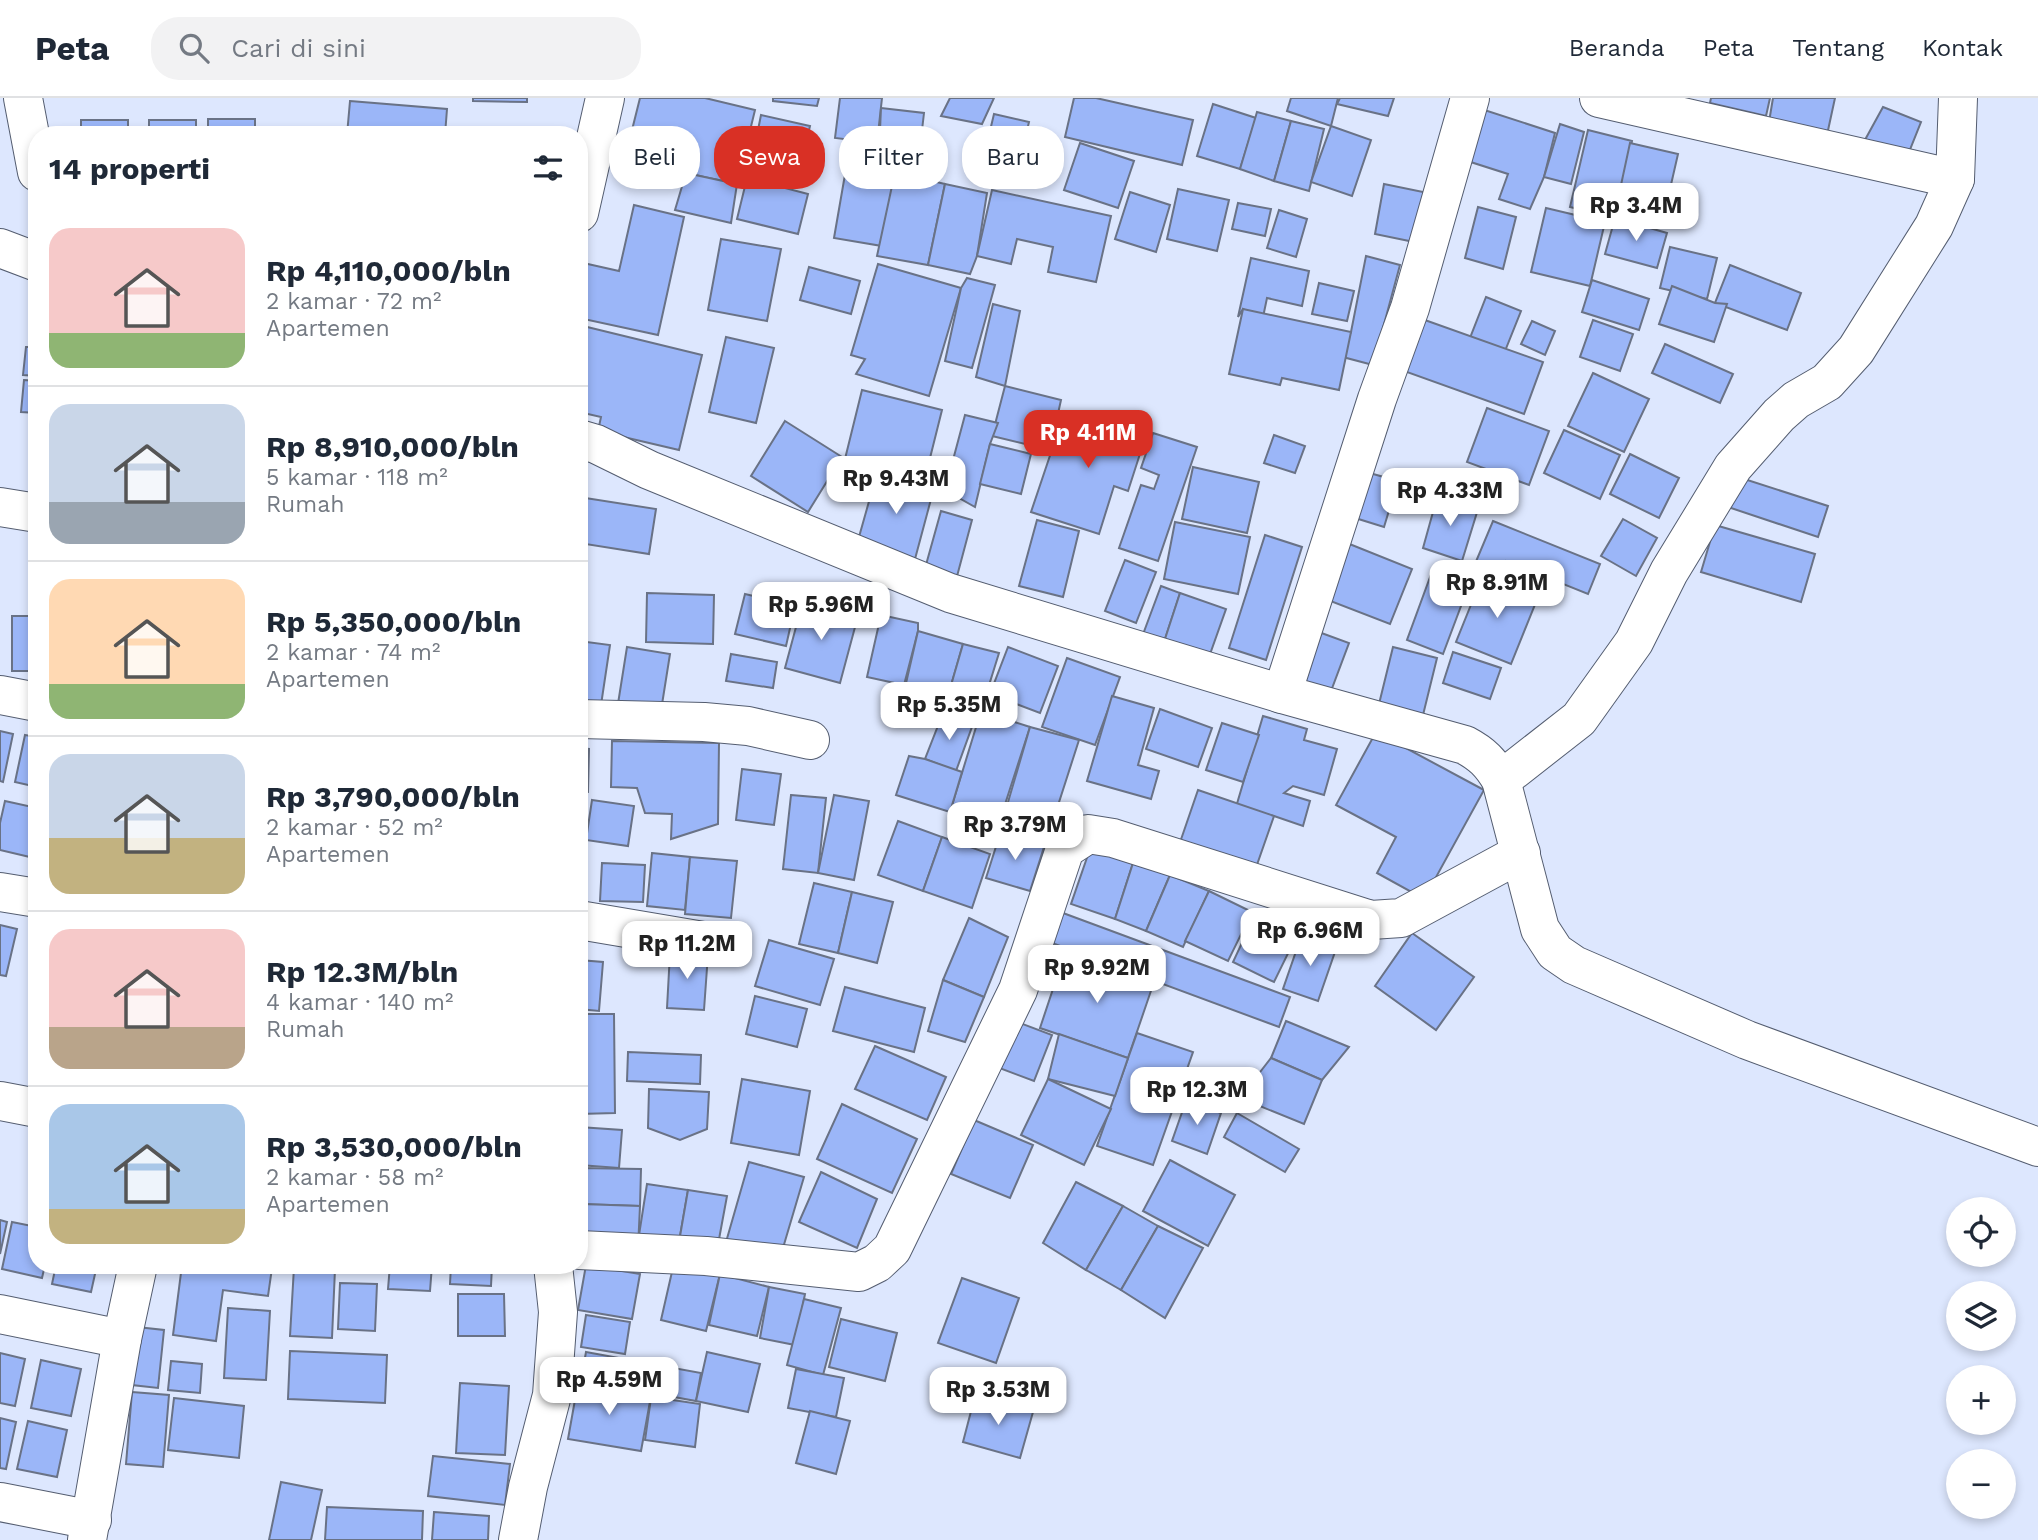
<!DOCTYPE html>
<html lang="id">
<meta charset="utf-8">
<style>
body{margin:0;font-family:"Work Sans",sans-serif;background:#f2f2f3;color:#1f2937;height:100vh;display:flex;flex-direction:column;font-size:26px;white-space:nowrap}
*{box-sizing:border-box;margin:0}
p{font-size:23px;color:#747a83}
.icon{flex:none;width:38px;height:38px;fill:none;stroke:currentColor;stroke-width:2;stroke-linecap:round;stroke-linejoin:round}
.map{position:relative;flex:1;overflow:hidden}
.drawer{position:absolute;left:28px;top:28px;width:560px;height:1148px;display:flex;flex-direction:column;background:#fff;border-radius:28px;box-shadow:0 4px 10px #0003}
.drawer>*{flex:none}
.hud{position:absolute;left:609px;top:28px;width:665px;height:63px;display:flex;gap:14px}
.tools{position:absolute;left:1946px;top:1099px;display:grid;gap:14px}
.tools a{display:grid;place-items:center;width:70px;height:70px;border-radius:50%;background:#fff;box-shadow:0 4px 10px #0003;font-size:35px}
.price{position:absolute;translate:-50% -60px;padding:0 16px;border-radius:14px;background:#fff;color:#222;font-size:23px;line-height:46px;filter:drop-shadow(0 2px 4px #0008)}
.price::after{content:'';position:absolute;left:50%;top:42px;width:21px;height:16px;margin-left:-10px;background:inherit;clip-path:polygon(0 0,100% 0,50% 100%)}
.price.active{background:#d93025;color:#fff}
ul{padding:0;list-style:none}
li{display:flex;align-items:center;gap:21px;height:175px;padding:0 21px}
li+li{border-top:2px solid #e0e1e3}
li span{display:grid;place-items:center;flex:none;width:196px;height:140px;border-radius:21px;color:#555}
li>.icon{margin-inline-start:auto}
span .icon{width:84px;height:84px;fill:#fffc;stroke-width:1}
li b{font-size:30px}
h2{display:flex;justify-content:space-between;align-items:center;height:84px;padding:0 21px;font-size:30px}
.chip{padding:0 24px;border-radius:28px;background:#fff;box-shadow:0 4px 10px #0003;font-size:24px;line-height:63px}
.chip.active{background:#d93025;color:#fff}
header{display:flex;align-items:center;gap:42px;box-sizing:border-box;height:98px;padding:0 35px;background:#fff;border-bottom:2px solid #e0e1e3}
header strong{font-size:33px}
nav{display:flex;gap:38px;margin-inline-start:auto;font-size:24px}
.search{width:490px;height:63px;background:#f2f2f3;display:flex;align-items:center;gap:18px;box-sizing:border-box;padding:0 24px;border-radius:28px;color:#747a83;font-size:26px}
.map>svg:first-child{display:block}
.building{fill:#9bb6f8;stroke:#697286;stroke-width:2}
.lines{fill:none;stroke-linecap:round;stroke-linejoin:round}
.minor-casing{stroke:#545d70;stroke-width:40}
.minor{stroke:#fff;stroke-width:38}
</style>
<header>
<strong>Peta</strong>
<div class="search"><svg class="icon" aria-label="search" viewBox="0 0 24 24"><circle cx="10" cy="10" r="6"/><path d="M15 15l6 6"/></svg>Cari di sini</div>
<nav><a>Beranda</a><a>Peta</a><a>Tentang</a><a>Kontak</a></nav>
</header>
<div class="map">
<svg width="2038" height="1442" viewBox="0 0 2038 1442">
<rect width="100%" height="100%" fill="#dde7fe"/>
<!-- building -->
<g class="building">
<path d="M473 0H527V4L473 3Z"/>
<path d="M640 0H705L755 12 737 86 686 75 693 44 671 39 663 69 625 60Z"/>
<path d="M773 0H819L817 8 773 3Z"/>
<path d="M840 0H882L877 45 835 40Z"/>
<path d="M950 0H994L982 26 941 18Z"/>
<path d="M1074 0H1096L1193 22 1182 67 1065 39Z"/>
<path d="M1291 0H1338L1331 28 1287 13Z"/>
<path d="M1340 0H1394L1388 18 1337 6Z"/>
<path d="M1711 0H1770L1766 18 1710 5Z"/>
<path d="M1773 0H1835L1827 37 1769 24Z"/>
<path d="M350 3 447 11 445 37H347Z"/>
<path d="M1213 6 1256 20 1240 71 1197 58Z"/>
<path d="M1472 8 1555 35 1544 79 1530 111 1499 101 1508 76 1455 59Z"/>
<path d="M1883 9 1921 24 1905 64 1860 51Z"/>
<path d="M881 10 924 15 919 58 879 54Z"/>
<path d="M1257 14 1291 23 1274 83 1240 71Z"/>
<path d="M994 16 1029 24 1024 45 989 37Z"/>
<path d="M761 17 810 28 800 68 753 57Z"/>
<rect x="208" y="21" width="47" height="16"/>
<rect x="81" y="22" width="47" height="15"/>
<rect x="149" y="22" width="47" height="15"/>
<path d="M1291 23 1324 31 1309 93 1274 83Z"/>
<path d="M1560 26 1584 34 1571 86 1544 79Z"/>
<path d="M1331 28 1371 42 1352 98 1311 84Z"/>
<path d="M335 32 336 37H304V34Z"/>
<path d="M1588 32 1632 43 1615 120 1570 109Z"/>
<path d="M1080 45 1134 63 1118 110 1064 92Z"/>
<path d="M1630 45 1678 56 1662 126 1615 115Z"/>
<path d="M847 65 895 74 882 148 834 140Z"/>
<path d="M895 74 945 86 928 167 877 158Z"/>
<path d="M686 75 737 86 731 125 675 112Z"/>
<path d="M747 80 808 96 798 136 737 121Z"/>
<path d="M945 86 987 95 977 158 970 176 928 167Z"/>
<path d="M1384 86 1428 95 1419 145 1375 136Z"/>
<path d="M1178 91 1229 102 1217 153 1167 141Z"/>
<path d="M992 92 1111 118 1096 184 1048 174 1053 149 1017 141 1011 166 977 158Z"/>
<path d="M1130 94 1170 107 1156 154 1115 141Z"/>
<path d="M1238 105 1271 111 1265 138 1232 131Z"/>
<path d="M634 107 684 119 658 237 579 220V164L619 173Z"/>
<path d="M1478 109 1516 119 1503 171 1465 160Z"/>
<path d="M1546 110 1605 124 1590 188 1531 174Z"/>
<path d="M1279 112 1307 121 1296 159 1267 150Z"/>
<path d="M1615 120 1667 135 1657 170 1605 156Z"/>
<path d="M721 141 781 151 767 223 708 212Z"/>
<path d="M1670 149 1717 160 1707 201 1660 190Z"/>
<path d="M1366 158 1400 167 1373 267 1339 258 1351 234Z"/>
<path d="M1251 160 1309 173 1302 208 1267 200 1262 224 1243 211 1238 219Z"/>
<path d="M878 166 961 190 929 298 856 276 865 261 851 257Z"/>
<path d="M1730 167 1801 195 1787 232 1715 205Z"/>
<path d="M809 169 860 183 851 216 800 202Z"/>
<path d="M967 180 995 187 972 270 945 263 961 190Z"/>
<path d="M1592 182 1649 201 1639 232 1582 214Z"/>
<path d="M1319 185 1354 193 1347 223 1312 216Z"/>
<path d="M1672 188 1715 205 1727 206 1714 244 1659 226Z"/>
<path d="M1486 199 1521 213 1505 253 1470 240Z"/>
<path d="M993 206 1020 213 1005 288 976 279Z"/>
<path d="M1243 211 1351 234 1339 292 1282 280 1280 287 1229 276Z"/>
<path d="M1422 221 1543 264 1524 316 1404 273Z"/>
<path d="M1593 222 1633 236 1620 273 1580 259Z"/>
<path d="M1532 223 1555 233 1545 257 1521 246Z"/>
<path d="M579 227 702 257 679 352 598 333 601 319 579 314Z"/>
<path d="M726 239 774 250 756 325 709 314Z"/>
<path d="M1665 246 1733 276 1720 305 1652 275Z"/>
<path d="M26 249H37V278L23 277Z"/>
<path d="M1593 275 1649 301 1624 354 1568 328Z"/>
<path d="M24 282 37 283V315L21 314Z"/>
<path d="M1005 288 1061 302 1050 352 992 338Z"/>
<path d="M862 292 942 312 924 384 844 365Z"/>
<path d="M1487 310 1549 333 1529 387 1467 364Z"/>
<path d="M1097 315 1148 331 1128 393 1114 388 1099 436 1031 414 1064 316 1094 326Z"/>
<path d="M965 317 998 325 990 346 975 409 945 392Z"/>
<path d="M785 323 842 359 808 414 751 378Z"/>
<path d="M1564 332 1620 357 1600 401 1544 375Z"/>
<path d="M1153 335 1197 349 1158 463 1119 450 1141 387 1154 391 1159 377 1141 370Z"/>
<path d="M1274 337 1305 348 1295 375 1264 365Z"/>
<path d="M990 346 1031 356 1021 396 980 386Z"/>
<path d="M1630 356 1679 380 1659 420 1610 396Z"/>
<path d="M1193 369 1259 384 1247 435 1182 421Z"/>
<path d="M1366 374 1398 383 1384 429 1352 419Z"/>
<path d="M877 375 934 390 915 461 857 446Z"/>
<path d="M1738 379 1828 408 1818 439 1728 409Z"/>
<path d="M1438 396 1478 411 1462 463 1423 450Z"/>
<path d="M579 399 656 411 649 456 579 445Z"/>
<path d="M941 413 972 422 956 482 924 474Z"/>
<path d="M1623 421 1657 440 1636 478 1601 458Z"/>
<path d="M1037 422 1079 433 1063 499 1019 488Z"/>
<path d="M1493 423 1600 466 1588 496 1506 463 1498 484 1472 473Z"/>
<path d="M1175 424 1250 439 1238 496 1164 481Z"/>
<path d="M1715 427 1815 456 1801 504 1701 474Z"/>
<path d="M1265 437 1302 449 1266 562 1229 550Z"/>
<path d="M1342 443 1412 471 1390 526 1320 499Z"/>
<path d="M1125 462 1156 474 1136 525 1105 513Z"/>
<path d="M1433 471 1470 484 1443 556 1407 542Z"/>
<path d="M1483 477 1538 499 1511 566 1456 544Z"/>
<path d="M1161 488 1180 495 1164 544 1142 539Z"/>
<path d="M647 495 714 497 713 546 646 544Z"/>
<path d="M1180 495 1226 511 1209 559 1164 544Z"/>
<path d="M745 496 795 508 786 548 735 536Z"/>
<path d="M803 503 858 518 840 585 785 570Z"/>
<path d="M881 517 918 525V533L904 587 867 579Z"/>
<rect x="12" y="518" width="25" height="55"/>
<path d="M918 533 963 546 943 615 901 607Z"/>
<path d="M1316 533 1349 545 1328 601 1295 589Z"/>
<path d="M579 543 610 547 601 607 579 603Z"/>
<path d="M963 546 999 555 981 613 980 627 943 615Z"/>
<path d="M627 549 670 556 660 619 617 612Z"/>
<path d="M1008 549 1058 568 1040 615 990 596Z"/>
<path d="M1393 549 1437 560 1423 617 1379 606Z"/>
<path d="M1453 554 1501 570 1490 601 1443 585Z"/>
<path d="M731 556 777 564 773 590 726 583Z"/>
<path d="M1067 560 1120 579 1095 647 1042 629Z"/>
<path d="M1112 598 1154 610 1138 667 1159 673 1151 701 1087 683Z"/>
<path d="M1160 611 1212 630 1198 669 1146 651Z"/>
<path d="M981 613 1030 629 998 728 950 714Z"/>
<path d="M943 615 973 626 956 673 925 661Z"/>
<path d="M1263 618 1307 631 1304 642 1337 651 1324 697 1293 688 1284 695 1310 703 1303 728 1274 718 1236 709Z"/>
<path d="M1222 625 1259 637 1243 684 1206 672Z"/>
<path d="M1030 629 1079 642 1052 726 1006 711Z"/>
<path d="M0 633 13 636 3 684 0 683Z"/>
<path d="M1376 634 1484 692 1424 801 1377 775 1396 739 1336 707Z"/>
<path d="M25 637 37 639V689L15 684Z"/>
<path d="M612 643 719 645 718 726 671 741 672 716 645 715 637 690 611 689Z"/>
<path d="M579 650 589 651 588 694 579 693Z"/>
<path d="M909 658 925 661 962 674 950 714 896 697Z"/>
<path d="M742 671 781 676 774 727 736 722Z"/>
<path d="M1198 692 1274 718 1252 781 1176 756Z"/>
<path d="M791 697 826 700 818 775 783 771Z"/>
<path d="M834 697 869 703 854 782 818 775Z"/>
<path d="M592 702 634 708 628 748 586 742Z"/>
<path d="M5 703 37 710V747L34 760 0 752V725Z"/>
<path d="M898 723 942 739 923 793 878 777Z"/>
<path d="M1000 736 1044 749 1030 793 986 780Z"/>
<path d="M942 739 990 756 972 810 923 793Z"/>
<path d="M1090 751 1133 765 1115 821 1071 806Z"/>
<path d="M652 755 690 759 685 812 647 808Z"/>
<path d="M690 759 737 763 731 820 685 816Z"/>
<path d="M602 765 645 767 643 804 600 803Z"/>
<path d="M1133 765 1170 777 1146 833 1115 821Z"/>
<path d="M1170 777 1209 793 1183 849 1146 833Z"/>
<path d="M814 785 852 794 838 855 799 846Z"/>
<path d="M1209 793 1252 814 1228 863 1185 843Z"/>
<path d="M852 794 893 804 877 865 838 855Z"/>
<path d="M1063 815 1290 899 1279 929 1052 845Z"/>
<path d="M1255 817 1297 837 1274 884 1233 864Z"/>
<path d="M969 820 1008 839 984 899 943 882Z"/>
<path d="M0 827 17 831 6 878 0 877Z"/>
<path d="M1412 835 1474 879 1436 932 1375 888Z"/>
<path d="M1302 836 1337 848 1318 903 1283 891Z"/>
<path d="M769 842 834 861 820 907 755 888Z"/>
<path d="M670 855 708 856 704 912 667 910Z"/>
<path d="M1065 855 1154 884 1128 960 1040 930Z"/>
<path d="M579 862 603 864 599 913 579 911Z"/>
<path d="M943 882 984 899 965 944 928 933Z"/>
<path d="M845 889 925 910 914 954 833 933Z"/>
<path d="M755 898 807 911 797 949 746 936Z"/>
<path d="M579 916H614L615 1015 579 1016Z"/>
<path d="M1012 922 1052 937 1034 983 994 968Z"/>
<path d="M1286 923 1349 949 1322 982 1271 960Z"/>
<path d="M1137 935 1193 954 1153 1067 1097 1048Z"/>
<path d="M1059 936 1128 960 1115 998 1048 981Z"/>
<path d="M875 948 946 979 927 1022 855 991Z"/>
<path d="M628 954 701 957 700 986 627 983Z"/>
<path d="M1271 960 1322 982 1304 1026 1240 1000Z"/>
<path d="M742 981 810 993 799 1057 731 1045Z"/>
<path d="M1048 981 1111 1011 1084 1067 1021 1037Z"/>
<path d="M649 991 709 994 707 1031 680 1042 648 1030Z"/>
<path d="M1186 1003 1221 1015 1207 1056 1172 1043Z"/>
<path d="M842 1006 917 1041 892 1095 817 1061Z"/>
<path d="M1237 1015 1299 1051 1285 1074 1224 1039Z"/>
<path d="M974 1022 1033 1047 1010 1100 951 1076Z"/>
<path d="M579 1029 622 1032 619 1070 579 1067Z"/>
<path d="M1170 1062 1235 1097 1208 1148 1143 1113Z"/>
<path d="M749 1064 804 1079 780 1160 726 1144Z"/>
<path d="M579 1070 641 1071 640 1108 579 1106Z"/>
<path d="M821 1074 877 1101 857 1150 799 1124Z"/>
<path d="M1076 1084 1123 1108 1086 1172 1043 1145Z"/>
<path d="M647 1086 688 1092 679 1144 639 1137Z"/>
<path d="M688 1092 727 1098 717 1152 679 1144Z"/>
<path d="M581 1106 640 1108 638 1150 580 1149Z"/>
<path d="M1123 1108 1158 1128 1121 1192 1086 1172Z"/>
<path d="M0 1122 7 1124 0 1156Z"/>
<path d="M12 1124 37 1129V1167H45L42 1180 2 1171Z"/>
<path d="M1158 1128 1203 1150 1165 1220 1121 1192Z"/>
<path d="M674 1165 720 1176 706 1233 661 1222Z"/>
<path d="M56 1167H97L91 1194 52 1186Z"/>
<path d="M182 1167H253L272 1170 268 1198 223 1192 216 1243 173 1237Z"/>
<path d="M390 1167H432L430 1193 388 1191Z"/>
<path d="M451 1167H492L491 1188 450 1186Z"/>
<path d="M586 1167 640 1176 632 1221 578 1212Z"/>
<path d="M294 1169 335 1171 332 1240 290 1238Z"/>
<path d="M720 1176 769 1189 757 1238 709 1227Z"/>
<path d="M962 1180 1019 1200 996 1265 938 1245Z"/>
<path d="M340 1185 377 1186 375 1233 338 1231Z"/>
<path d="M769 1189 805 1196 795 1247 760 1240Z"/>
<path d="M458 1196H504L505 1238H458Z"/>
<path d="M804 1201 841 1210 823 1277 787 1267Z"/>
<path d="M228 1210 270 1213 266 1282 224 1280Z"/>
<path d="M586 1217 630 1224 625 1256 581 1249Z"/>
<path d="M841 1221 897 1235 885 1283 829 1269Z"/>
<path d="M137 1229 164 1232 158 1290 132 1287Z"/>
<path d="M290 1253 387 1257 385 1305 288 1301Z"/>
<path d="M586 1254 701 1275 696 1303 581 1282Z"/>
<path d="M707 1254 760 1266 748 1314 696 1303Z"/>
<path d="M0 1255 25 1261 15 1308 0 1305Z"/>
<path d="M41 1262 81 1271 71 1318 31 1310Z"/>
<path d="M171 1263 202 1266 200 1295 168 1292Z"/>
<path d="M796 1271 844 1280 836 1319 788 1310Z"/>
<path d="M460 1285 509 1288 505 1357 456 1355Z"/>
<path d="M578 1285 651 1298 641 1353 568 1341Z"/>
<path d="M652 1293 666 1301 700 1306 695 1349 645 1342Z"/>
<path d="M132 1294 169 1297 163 1369 126 1366Z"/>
<path d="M975 1298 1033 1314 1020 1360 963 1344Z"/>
<path d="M174 1300 244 1308 239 1360 168 1352Z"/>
<path d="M810 1313 850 1323 836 1376 796 1365Z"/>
<path d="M0 1320 16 1324 6 1371 0 1370Z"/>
<path d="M28 1323 67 1332 57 1379 17 1371Z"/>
<path d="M433 1358 510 1366 505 1407 428 1398Z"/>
<path d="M281 1384 322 1392 311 1442H269Z"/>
<path d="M327 1409 423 1413 422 1442H325Z"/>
<path d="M434 1414 489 1418 488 1442H432Z"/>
</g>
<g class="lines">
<!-- minor casing -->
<g class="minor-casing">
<g id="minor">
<path d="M23 0 37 74"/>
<path d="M1599 0 1955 81"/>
<path d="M579 115 605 0"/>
<path d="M0 150 37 164"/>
<path d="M579 341 596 346 649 372 950 495 1282 596 1465 647C1482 656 1491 665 1501 682L1540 831 1555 854 1574 867 1747 942 2038 1049"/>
<path d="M0 409 37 415"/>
<path d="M1282 596 1377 301 1410 210 1470 0"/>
<path d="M0 597 37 604"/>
<path d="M579 621 704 624 748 628 810 642"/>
<path d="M1501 682 1579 621 1634 544 1669 474 1733 369 1779 317 1796 302 1827 284 1856 252 1934 128 1955 81 1958 0"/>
<path d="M0 794 37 800"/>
<path d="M579 822 715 845"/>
<path d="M0 1003 37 1010"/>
<path d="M579 1152 706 1158 859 1174 877 1165 892 1151 1018 892 1065 751 1088 736 1113 740 1371 822 1401 820 1521 755"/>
<path d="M0 1216 122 1241"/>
<path d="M0 1404 92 1422"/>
<path d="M87 1442 122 1241 138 1167"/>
<path d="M518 1442 528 1389 552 1297 558 1214 553 1167"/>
</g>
</g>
<!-- minor -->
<use href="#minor" class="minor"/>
</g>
</svg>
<div class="tools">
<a><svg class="icon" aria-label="locate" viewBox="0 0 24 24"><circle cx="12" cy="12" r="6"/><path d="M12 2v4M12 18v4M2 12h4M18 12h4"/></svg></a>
<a><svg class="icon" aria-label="layers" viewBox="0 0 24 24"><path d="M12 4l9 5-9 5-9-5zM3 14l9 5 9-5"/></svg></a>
<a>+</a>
<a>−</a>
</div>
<b class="price" style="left:1636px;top:145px">Rp 3.4M</b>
<b class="price active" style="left:1088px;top:372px">Rp 4.11M</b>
<b class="price" style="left:896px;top:418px">Rp 9.43M</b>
<b class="price" style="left:1450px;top:430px">Rp 4.33M</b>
<b class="price" style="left:1497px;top:522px">Rp 8.91M</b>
<b class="price" style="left:821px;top:544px">Rp 5.96M</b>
<b class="price" style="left:949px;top:644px">Rp 5.35M</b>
<b class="price" style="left:1015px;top:764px">Rp 3.79M</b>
<b class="price" style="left:1310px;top:870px">Rp 6.96M</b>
<b class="price" style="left:687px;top:883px">Rp 11.2M</b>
<b class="price" style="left:1097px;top:907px">Rp 9.92M</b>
<b class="price" style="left:1197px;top:1029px">Rp 12.3M</b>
<b class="price" style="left:609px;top:1319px">Rp 4.59M</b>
<b class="price" style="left:998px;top:1329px">Rp 3.53M</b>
<div class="hud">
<a class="chip">Beli</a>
<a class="chip active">Sewa</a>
<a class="chip">Filter</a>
<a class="chip">Baru</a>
</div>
<section class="drawer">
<h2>14 properti<svg class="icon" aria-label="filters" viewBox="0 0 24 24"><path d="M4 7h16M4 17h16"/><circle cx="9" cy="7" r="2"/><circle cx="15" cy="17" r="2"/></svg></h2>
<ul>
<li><span style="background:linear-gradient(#f6c9c9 75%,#8fb573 0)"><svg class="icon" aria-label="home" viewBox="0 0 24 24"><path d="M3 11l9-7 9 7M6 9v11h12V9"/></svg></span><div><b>Rp 4,110,000/bln</b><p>2 kamar · 72 m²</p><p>Apartemen</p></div></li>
<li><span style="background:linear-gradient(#c9d6e8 70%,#9aa5b1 0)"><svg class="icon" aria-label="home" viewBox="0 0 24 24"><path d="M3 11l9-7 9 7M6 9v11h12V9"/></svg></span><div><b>Rp 8,910,000/bln</b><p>5 kamar · 118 m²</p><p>Rumah</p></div></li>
<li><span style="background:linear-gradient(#ffd9b3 75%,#8fb573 0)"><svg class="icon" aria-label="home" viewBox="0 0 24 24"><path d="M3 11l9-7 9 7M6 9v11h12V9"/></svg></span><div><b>Rp 5,350,000/bln</b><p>2 kamar · 74 m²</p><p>Apartemen</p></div></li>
<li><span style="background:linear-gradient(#c9d6e8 60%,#c2b280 0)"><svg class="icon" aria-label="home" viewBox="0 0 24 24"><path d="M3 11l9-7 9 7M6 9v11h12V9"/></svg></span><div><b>Rp 3,790,000/bln</b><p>2 kamar · 52 m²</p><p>Apartemen</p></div></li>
<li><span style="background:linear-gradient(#f6c9c9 70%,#b9a48a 0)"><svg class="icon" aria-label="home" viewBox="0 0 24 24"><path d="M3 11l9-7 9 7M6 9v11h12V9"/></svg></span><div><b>Rp 12.3M/bln</b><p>4 kamar · 140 m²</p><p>Rumah</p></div></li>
<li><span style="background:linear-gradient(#a9c7e8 75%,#c2b280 0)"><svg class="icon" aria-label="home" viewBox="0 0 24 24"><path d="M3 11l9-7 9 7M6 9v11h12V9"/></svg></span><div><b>Rp 3,530,000/bln</b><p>2 kamar · 58 m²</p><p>Apartemen</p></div></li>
</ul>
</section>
</div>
